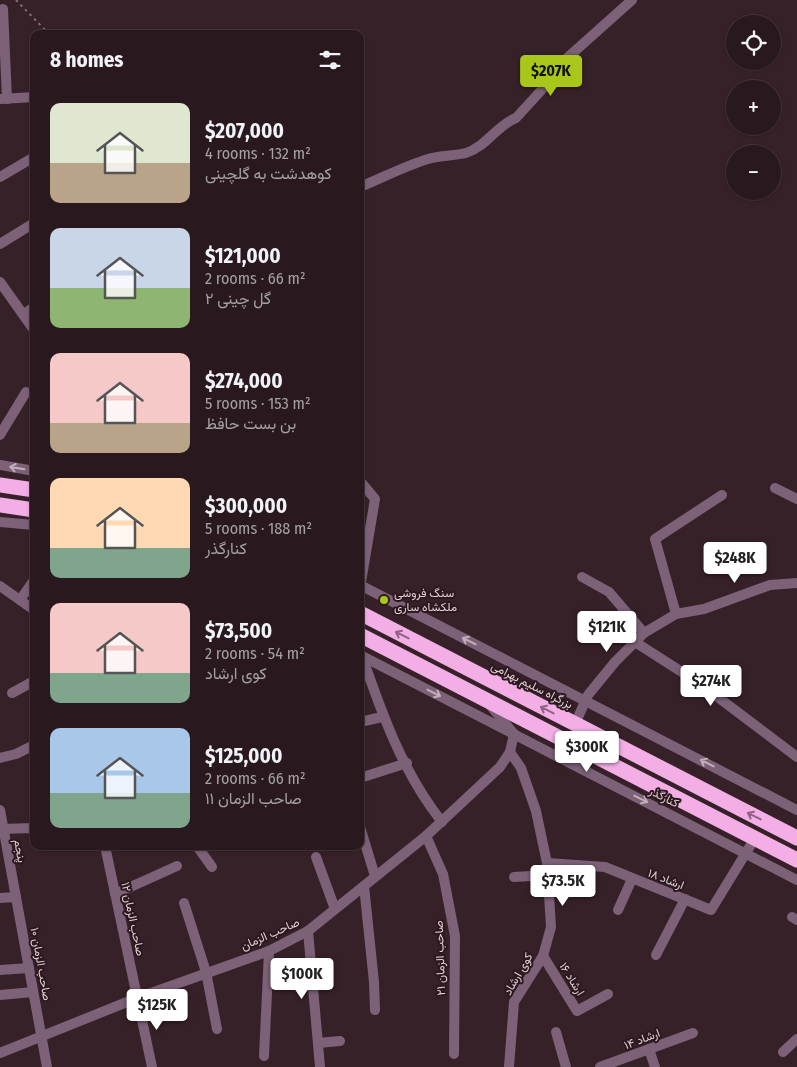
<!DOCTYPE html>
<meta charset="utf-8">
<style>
body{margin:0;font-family:"Fira Sans Condensed",Vazirmatn,sans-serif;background:#35262c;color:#f1f3f6;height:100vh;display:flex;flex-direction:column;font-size:19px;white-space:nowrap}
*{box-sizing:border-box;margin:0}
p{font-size:16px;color:#a5a0a4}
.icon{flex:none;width:28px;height:28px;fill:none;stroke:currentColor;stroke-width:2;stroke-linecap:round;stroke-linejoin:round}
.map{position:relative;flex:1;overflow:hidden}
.side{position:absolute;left:30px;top:30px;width:334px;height:820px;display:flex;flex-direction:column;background:#29191f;border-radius:10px;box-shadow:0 1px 4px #0004,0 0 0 1px #45383d}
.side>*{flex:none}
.buttons{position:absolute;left:726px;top:15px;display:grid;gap:10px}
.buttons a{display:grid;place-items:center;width:55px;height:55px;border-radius:50%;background:#29191f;box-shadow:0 1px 4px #0004,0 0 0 1px #45383d;font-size:25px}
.price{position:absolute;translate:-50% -42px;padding:0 11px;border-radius:5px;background:#fff;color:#222;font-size:16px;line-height:32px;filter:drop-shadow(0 1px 2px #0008)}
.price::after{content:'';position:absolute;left:50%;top:30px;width:15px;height:11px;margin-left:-8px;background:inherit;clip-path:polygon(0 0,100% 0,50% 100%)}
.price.selected{background:#a9c71a;color:#111}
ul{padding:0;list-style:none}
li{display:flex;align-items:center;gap:15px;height:125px;padding:0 20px}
li span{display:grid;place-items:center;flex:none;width:140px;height:100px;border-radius:10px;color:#555}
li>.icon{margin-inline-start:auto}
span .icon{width:60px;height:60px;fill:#fffc;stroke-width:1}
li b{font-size:21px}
h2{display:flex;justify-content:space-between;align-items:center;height:60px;padding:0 20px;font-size:21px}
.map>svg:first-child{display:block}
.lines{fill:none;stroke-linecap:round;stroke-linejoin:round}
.path{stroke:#826f76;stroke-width:2;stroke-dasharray:2.5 4;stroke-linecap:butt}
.street{stroke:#7c6177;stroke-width:10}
.highway{stroke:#f2aee5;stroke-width:15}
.oneway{stroke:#c1afb9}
.oneway2{stroke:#906382}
.poi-dot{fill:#a9c71a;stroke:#2d181f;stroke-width:2}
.labels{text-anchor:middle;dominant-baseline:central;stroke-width:4;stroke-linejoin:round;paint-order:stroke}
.poi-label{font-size:12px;fill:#dfd0d5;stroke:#2d181f;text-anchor:start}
.street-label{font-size:12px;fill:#dfd0d5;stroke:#2d181f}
</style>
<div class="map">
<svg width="797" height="1067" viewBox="0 0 797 1067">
<rect width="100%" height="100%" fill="#372129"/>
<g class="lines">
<!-- path -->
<path class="path" d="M16 0 49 34"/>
<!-- street -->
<g class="street">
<path d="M3 9 7 99"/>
<path d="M1 99 34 97"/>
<path d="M0 177 34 157"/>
<path d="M360 187C382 178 405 166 428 159 440 155 454 156 466 153 486 147 497 125 516 118L558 72 566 59 632 0"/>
<path d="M0 244 34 223"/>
<path d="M0 282 34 330"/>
<path d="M24 314 34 307"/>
<path d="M0 435 26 392"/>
<path d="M0 465 34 471"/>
<path d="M360 481 375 499 360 588"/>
<path d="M775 488 797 499"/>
<path d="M0 522 34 525"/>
<path d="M582 577 609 592 644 633"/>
<path d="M360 585 797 810"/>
<path d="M0 586 34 610"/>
<path d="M20 600 34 580"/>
<path d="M676 614 655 539 722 495"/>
<path d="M635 642 699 683 797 757"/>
<path d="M360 655 797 880"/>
<path d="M362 656C382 714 403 773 442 822"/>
<path d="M12 693 34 681"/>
<path d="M360 722 382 717"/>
<path d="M575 724 588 695 615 662 644 633 676 614 704 609 770 585 797 583"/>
<path d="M0 758 16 754 34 745"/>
<path d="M360 778 407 763"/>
<path d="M0 810 47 1067"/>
<path d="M360 827 375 876"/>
<path d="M0 829 34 828"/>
<path d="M426 836 443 874 455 936 454 1054"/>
<path d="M105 846 152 1067"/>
<path d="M197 846 212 867"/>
<path d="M316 857 335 909"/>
<path d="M547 863 605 867 711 910 755 838"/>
<path d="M514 877 548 875"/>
<path d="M364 886 374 982 375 1010"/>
<path d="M115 894 177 866"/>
<path d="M0 898 16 897"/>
<path d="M184 903 206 972 217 1029"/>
<path d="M618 910 632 879"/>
<path d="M792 917 797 920"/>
<path d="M308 931 320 1067"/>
<path d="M656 955 685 899"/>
<path d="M543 956 577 1011 608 994"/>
<path d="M0 970 29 968"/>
<path d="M0 995 33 992"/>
<path d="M556 1032 566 1067"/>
<path d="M318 1043 340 1041"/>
<path d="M649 1049 655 1067"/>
<path d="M783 1052 797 1039"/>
<path d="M0 1053 137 998 269 951 308 931 426 836 500 767 510 752 514 734 490 705"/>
<path d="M264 1056 269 951"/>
<path d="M509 1067 514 1002 543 956 551 927 547 863 536 811 521 768 510 752"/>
<path d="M600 1067 693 1033"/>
</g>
<!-- highway -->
<g class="highway">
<path d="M0 485 34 490"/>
<path d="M0 505 34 510"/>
<path d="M360 613 797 838"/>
<path d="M360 635 797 860"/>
</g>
</g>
<!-- one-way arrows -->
<defs><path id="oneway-shaft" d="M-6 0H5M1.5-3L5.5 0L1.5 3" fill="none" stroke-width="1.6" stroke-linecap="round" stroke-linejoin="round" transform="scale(1.25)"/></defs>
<g class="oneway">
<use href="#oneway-shaft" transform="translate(17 468) rotate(-170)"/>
<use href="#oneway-shaft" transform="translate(469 641) rotate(-153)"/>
<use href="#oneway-shaft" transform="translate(434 693) rotate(27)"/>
<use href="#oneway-shaft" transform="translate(707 763) rotate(-153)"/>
<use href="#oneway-shaft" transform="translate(641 799) rotate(27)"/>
</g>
<g class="oneway2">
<use href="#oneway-shaft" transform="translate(402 635) rotate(-153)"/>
<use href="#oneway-shaft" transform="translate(547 710) rotate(-153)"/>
<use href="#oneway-shaft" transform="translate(754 816) rotate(-153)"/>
</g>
<!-- markers -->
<circle class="poi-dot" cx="384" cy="600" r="5"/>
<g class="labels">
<!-- poi labels -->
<g class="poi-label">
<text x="394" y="593">سنگ فروشی<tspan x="394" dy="14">ملکشاه ساری</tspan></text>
</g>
<!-- street labels -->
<g class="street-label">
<text transform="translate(532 685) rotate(27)">بزرگراه سلیم بهرامی</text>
<text transform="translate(664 797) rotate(27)">کنارگذر</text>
<text transform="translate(20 851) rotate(80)">پنجم</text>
<text transform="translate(666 879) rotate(21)">ارشاد ۱۸</text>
<text transform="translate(133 919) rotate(78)">صاحب الزمان ۱۲</text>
<text transform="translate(270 934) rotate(-24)">صاحب الزمان</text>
<text transform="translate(440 958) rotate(-92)">صاحب الزمان ۲۱</text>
<text transform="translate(41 964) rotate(80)">صاحب الزمان ۱۰</text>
<text transform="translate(518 974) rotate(-60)">کوی ارشاد</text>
<text transform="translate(572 979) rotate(58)">ارشاد ۱۶</text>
<text transform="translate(642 1039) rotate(-21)">ارشاد ۱۴</text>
</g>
</g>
</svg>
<div class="buttons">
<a><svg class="icon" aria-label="locate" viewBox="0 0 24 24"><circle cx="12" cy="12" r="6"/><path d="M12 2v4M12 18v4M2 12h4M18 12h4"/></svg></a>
<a>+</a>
<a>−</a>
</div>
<b class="price selected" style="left:551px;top:97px">$207K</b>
<b class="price" style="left:735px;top:584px">$248K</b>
<b class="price" style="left:607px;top:653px">$121K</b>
<b class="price" style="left:711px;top:707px">$274K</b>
<b class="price" style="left:587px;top:773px">$300K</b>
<b class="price" style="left:563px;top:907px">$73.5K</b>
<b class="price" style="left:302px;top:1000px">$100K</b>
<b class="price" style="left:157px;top:1031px">$125K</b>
<section class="side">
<h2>8 homes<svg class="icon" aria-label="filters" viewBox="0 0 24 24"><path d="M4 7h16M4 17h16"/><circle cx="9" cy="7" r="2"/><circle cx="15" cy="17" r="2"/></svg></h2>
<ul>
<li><span style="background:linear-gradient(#dfe7d0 60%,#b9a48a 0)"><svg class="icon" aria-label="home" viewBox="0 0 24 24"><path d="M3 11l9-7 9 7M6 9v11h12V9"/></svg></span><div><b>$207,000</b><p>4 rooms · 132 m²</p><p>کوهدشت به گلچینی</p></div></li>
<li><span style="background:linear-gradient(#c9d6e8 60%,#8fb573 0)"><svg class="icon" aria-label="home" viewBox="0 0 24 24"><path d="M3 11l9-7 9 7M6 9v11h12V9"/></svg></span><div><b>$121,000</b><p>2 rooms · 66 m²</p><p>گل چینی ۲</p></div></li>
<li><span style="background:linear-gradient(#f6c9c9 70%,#b9a48a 0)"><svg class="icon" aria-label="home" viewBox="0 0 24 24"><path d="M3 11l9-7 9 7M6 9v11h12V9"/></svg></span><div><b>$274,000</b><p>5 rooms · 153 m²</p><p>بن بست حافظ</p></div></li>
<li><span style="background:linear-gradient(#ffd9b3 70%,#7fa58c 0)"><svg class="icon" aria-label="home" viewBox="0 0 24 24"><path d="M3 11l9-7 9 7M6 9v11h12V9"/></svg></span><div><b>$300,000</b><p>5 rooms · 188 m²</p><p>کنارگذر</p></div></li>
<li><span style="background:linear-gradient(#f6c9c9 70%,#7fa58c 0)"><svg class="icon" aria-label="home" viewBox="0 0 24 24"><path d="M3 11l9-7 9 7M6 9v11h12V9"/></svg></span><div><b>$73,500</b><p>2 rooms · 54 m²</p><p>کوی ارشاد</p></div></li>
<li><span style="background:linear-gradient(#a9c7e8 65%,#7fa58c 0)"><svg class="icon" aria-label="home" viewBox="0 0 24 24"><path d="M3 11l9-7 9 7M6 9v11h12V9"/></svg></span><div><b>$125,000</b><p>2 rooms · 66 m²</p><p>صاحب الزمان ۱۱</p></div></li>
</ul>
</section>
</div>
